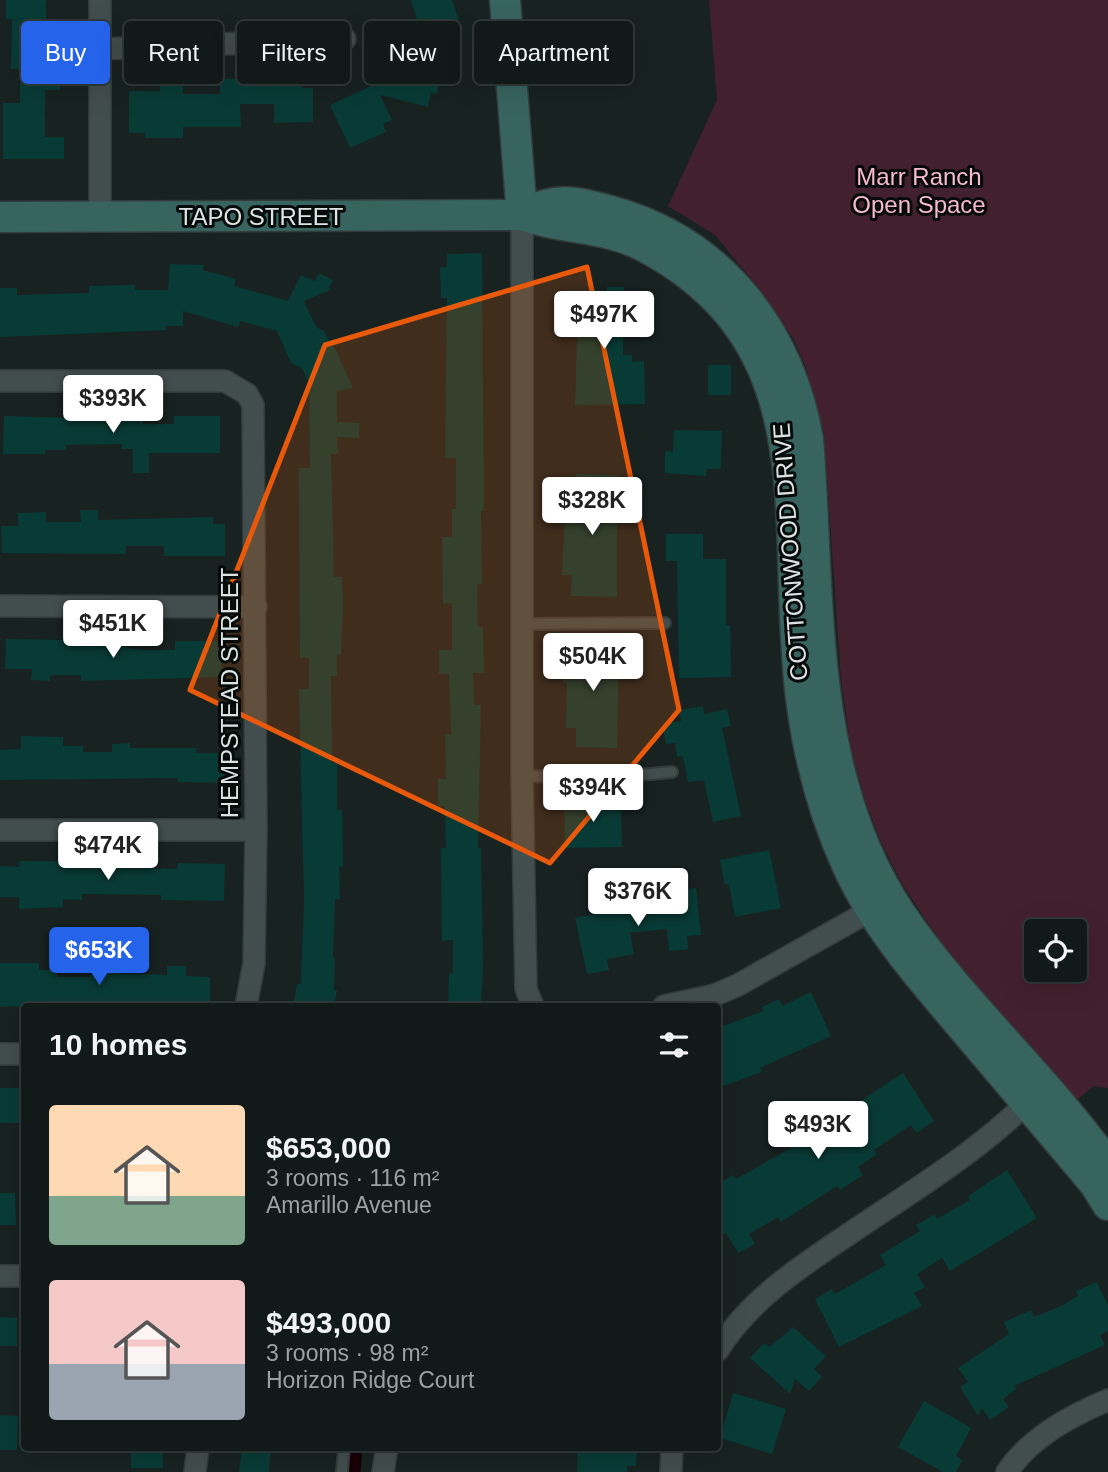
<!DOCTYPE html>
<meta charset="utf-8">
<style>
body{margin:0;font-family:Arial,sans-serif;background:#1e2726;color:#f1f3f6;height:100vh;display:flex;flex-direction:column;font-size:26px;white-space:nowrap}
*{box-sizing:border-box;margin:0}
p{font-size:23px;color:#9ca1a2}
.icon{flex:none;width:38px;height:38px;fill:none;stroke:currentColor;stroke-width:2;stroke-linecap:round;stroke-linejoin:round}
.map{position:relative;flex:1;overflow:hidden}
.sheet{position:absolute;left:21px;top:1003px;width:700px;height:448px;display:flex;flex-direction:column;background:#111a19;border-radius:7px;box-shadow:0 7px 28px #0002,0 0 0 2px #303838}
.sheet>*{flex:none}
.hud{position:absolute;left:21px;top:21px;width:700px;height:63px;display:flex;gap:14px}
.tools{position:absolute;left:1024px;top:919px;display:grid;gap:14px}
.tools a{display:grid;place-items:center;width:63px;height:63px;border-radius:7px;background:#111a19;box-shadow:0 7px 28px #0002,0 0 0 2px #303838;font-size:35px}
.price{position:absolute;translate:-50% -60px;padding:0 16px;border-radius:7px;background:#fff;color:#222;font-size:23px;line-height:46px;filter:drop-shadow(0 2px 4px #0008)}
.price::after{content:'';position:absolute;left:50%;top:42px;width:21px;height:16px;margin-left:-10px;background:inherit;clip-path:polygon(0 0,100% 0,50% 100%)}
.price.on{background:#2563eb;color:#fff}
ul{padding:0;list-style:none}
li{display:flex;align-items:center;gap:21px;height:175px;padding:0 28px}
li span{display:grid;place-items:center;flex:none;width:196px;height:140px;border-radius:7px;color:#555}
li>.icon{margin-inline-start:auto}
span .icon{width:84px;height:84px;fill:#fffc;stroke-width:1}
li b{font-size:30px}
h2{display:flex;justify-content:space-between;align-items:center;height:84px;padding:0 28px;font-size:30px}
.pill{padding:0 24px;border-radius:7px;background:#111a19;box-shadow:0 7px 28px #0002,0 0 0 2px #303838;font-size:24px;line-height:63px}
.pill.on{background:#2563eb;color:#fff}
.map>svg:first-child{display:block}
.green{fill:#43202d;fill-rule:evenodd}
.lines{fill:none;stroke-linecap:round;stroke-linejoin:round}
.canal{stroke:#180007;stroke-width:19}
.building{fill:#093b36}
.lane-casing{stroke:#333c3b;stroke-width:14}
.street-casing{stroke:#333c3b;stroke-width:24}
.secondary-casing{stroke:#333c3b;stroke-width:33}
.lane{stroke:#424e4d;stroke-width:10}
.street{stroke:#424e4d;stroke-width:21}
.secondary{stroke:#386460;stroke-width:30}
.marked{fill:#e8590c;fill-opacity:0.2;stroke:#e8590c;stroke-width:5;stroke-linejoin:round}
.labels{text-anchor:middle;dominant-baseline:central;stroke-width:6;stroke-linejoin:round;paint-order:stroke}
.park-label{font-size:24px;fill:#f7b9cd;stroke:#060b0a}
.street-label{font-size:24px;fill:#dce4e3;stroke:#060b0a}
</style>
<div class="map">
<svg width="1108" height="1472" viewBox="0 0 1108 1472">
<rect width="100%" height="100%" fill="#172221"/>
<!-- green -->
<path class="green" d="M709 0H1108V1088L1093 1086 1077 1100 944 948 901 882 881 842 865 800 851 749 841 679 824 433 806 367 793 338 757 286 715 235 668 206 717 100ZM1036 931H1074V970H1036Z"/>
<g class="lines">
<!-- canal -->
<path class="canal" d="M351 1472 353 1447"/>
</g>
<!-- building -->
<g class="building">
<path d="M6 0H46V60H60V90H45V137H64V159H3V103H20V69H11L12 19H6Z"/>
<path d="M411 0H452L459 20 421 32Z"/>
<path d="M399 45 443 57 437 94 431 93 428 107 380 95 392 120 383 124 386 132 350 148 330 105 391 77Z"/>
<path d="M273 74H302V88H313V122L274 123V104H240L241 127H183V138H145V133H129V91H160V80H183V94H220V79H274Z"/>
<path d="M482 253 484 511H481L482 584H477L478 627H483L484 673H473L474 705H481L478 848H481L483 964 481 1006H448L449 973H453V940L442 941 441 848H446L445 806H438V779H446L445 734H451L449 674H439V650H452V603L443 604 442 537H452V509H456V458H445L447 298H441L440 267H447V254Z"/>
<path d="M170 264 204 265 203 270 236 279 234 286 288 301 301 275 315 281 319 273 333 280 329 288 332 289 304 301 316 327 324 331 331 345 335 348 353 388 337 391V422L359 423V438L337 437 338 454H331L334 577H342L343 605 341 655H337V676H331L332 763H337V810H342L343 866 339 867 340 899H335L333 958H335L334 990H337L334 1006H293L297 984H301L304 900 299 689H309V658H300L299 468H310L309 384 302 368 291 363 277 331 240 321 238 327 183 311V326H166V330L0 337V288H17V295L89 293V286L135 285V290H168Z"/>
<path d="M607 287H624L623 355H632V362L644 361 645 404 575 405 578 314 569 313V290L607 291Z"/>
<rect x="708" y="365" width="23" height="30"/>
<path d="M76 415H143V424H174V416H220V453H149V473H133V449H122V444L66 445V450H45V454H3L4 416 76 418Z"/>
<path d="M674 430 722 431 721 469H707L706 476 665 473V451L673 452Z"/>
<path d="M576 474 617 475V597L571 596 572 575H562L566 498H575Z"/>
<path d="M80 510H98V520L213 517V524H225V556H164V546H126V554L2 553 1 526H18V513L46 512V522H81Z"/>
<path d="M666 534H703V559H726V625H730L731 677 679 678 677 561H666Z"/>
<path d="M6 639 126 641V648L145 650H175V641H221L222 677 81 681V675H50V681L31 680 32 669H5Z"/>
<path d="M571 642H619L617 748 576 747V728H566L567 683H563V661H571Z"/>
<path d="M703 706 704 714 727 709 731 726 722 728 741 816 713 822 704 780 688 782 683 756 677 757 675 743 666 744 662 724 681 721 679 710Z"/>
<path d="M21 736 63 737V746H84L83 752H112V744L130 743V748H196V753H225V783L178 782V778L0 780V750L21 749Z"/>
<path d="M564 800H621L622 847 565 848Z"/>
<path d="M769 850 781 908 735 917 729 884 725 885 720 860Z"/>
<path d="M19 861 137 862V868L177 869 178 863 225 864 224 901 161 900V895L82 894V900L63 899V907L19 909V897H0V866L19 867Z"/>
<path d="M696 888 701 935 687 936 688 949 669 951 667 929 630 933 634 954 607 959 609 970 587 974 575 918 625 908 626 913 661 909 659 892Z"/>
<path d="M0 963H39V970H57V977H91V966H113V973L167 975V966H186V976L210 977V1006L132 1002 0 1007Z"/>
<path d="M811 992 831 1036 760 1068 762 1072 718 1088V1028L763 1011 762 1007 779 999 782 1006Z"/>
<path d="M903 1073 934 1121 916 1133 911 1125 874 1150 877 1154 858 1167 863 1175 840 1190 837 1186 781 1222 778 1217 749 1234 755 1244 738 1253 726 1233 718 1238V1184L733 1175 736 1179 807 1139 803 1134 815 1126 808 1115 823 1106 830 1117 846 1106 848 1109Z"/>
<rect x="0" y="1088" width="24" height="35"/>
<path d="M1007 1170 1037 1218 950 1271 942 1258 917 1274 925 1287 914 1293 922 1306 839 1347 815 1299 832 1289 835 1294 886 1265 880 1255 920 1231 916 1225 935 1214 937 1219 970 1200 968 1196Z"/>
<path d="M0 1193H15L16 1225H0Z"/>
<path d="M1097 1282 1108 1305V1331L1100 1335 1105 1345 1014 1386 1016 1389 1003 1399 1009 1407 990 1420 982 1408 978 1416 960 1387 968 1382 958 1368 1009 1334 1004 1322 1031 1310 1034 1317 1063 1305 1078 1296 1076 1291Z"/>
<path d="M0 1317 17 1318V1346H0Z"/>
<path d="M793 1327 826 1356 814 1369 822 1377 809 1391 795 1379 790 1394 750 1358 764 1343 769 1347Z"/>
<path d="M733 1393 786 1409 772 1454 720 1438Z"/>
<path d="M924 1401 971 1428 956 1456 962 1460 956 1472H943L898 1447Z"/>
<path d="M0 1415 18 1416 17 1450H0Z"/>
<rect x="131" y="1447" width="32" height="21"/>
<path d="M242 1447H271L269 1472H239Z"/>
<path d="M578 1447H637L636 1466H627V1472H577Z"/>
</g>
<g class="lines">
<!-- lane casing -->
<g class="lane-casing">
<g id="lane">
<path d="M522 624 665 623"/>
<path d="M522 776 605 778 672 772"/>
<path d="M342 1472 344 1447"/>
</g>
</g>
<!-- street casing -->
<g class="street-casing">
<g id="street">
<path d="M100 0V217"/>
<path d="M100 49 345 39"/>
<path d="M522 215V776L526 989 533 1006"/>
<path d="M0 381H225L247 394 253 405 256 830 254 963 246 1006"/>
<path d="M0 606 256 607"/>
<path d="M0 830H256"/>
<path d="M664 1006 715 995 738 985 882 904"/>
<path d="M0 1054H24"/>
<path d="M0 1276H24"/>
<path d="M718 1350C750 1299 800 1267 849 1234 914 1190 981 1150 1036 1094"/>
<path d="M195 1472 198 1447"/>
<path d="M383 1472 387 1447"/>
<path d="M671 1472 672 1447"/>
<path d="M1007 1472C1031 1437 1070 1416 1108 1400"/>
</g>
</g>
<!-- secondary casing -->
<g class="secondary-casing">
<g id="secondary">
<path d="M505 0 522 215"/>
<path d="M522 215C557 195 577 202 614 212 722 243 789 331 808 439 821 599 807 776 902 916 963 1005 1046 1077 1108 1165"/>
<path d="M0 217 522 215C563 230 606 226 645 247 831 346 779 525 801 697 808 754 824 815 848 867 877 930 925 983 969 1035 1011 1084 1053 1134 1095 1184L1108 1205"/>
</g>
</g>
<!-- lane -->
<use href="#lane" class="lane"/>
<!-- street -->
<use href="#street" class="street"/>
<!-- secondary -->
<use href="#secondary" class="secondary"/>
</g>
<!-- marked area -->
<path class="marked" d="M587 267 679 710 550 863 190 690 325 345Z"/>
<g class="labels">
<!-- park labels -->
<g class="park-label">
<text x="919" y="176">Marr Ranch<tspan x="919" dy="28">Open Space</tspan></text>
</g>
<!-- street labels -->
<g class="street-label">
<text x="261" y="216">TAPO STREET</text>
<text transform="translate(790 552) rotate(-94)">COTTONWOOD DRIVE</text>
<text transform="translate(229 693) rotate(-90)">HEMPSTEAD STREET</text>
</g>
</g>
</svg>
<div class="tools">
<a><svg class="icon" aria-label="locate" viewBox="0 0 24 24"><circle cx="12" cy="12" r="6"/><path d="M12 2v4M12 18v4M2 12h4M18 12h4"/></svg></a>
</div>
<b class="price" style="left:604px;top:351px">$497K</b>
<b class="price" style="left:113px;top:435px">$393K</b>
<b class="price" style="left:592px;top:537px">$328K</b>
<b class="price" style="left:113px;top:660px">$451K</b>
<b class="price" style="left:593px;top:693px">$504K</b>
<b class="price" style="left:593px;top:824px">$394K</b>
<b class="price" style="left:108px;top:882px">$474K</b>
<b class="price" style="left:638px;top:928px">$376K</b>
<b class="price on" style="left:99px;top:987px">$653K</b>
<b class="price" style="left:818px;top:1161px">$493K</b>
<div class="hud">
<a class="pill on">Buy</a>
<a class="pill">Rent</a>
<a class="pill">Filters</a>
<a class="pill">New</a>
<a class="pill">Apartment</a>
</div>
<section class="sheet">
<h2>10 homes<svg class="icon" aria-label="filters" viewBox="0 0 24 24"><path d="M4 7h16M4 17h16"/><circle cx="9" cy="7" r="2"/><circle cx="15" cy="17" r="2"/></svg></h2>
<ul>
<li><span style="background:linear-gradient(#ffd9b3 65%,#7fa58c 0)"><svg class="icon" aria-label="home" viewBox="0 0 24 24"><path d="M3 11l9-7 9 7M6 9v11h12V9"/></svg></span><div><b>$653,000</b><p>3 rooms · 116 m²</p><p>Amarillo Avenue</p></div></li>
<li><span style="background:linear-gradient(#f6c9c9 60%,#9aa5b1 0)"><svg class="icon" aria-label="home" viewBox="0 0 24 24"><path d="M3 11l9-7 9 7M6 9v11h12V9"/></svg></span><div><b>$493,000</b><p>3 rooms · 98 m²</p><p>Horizon Ridge Court</p></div></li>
</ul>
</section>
</div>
